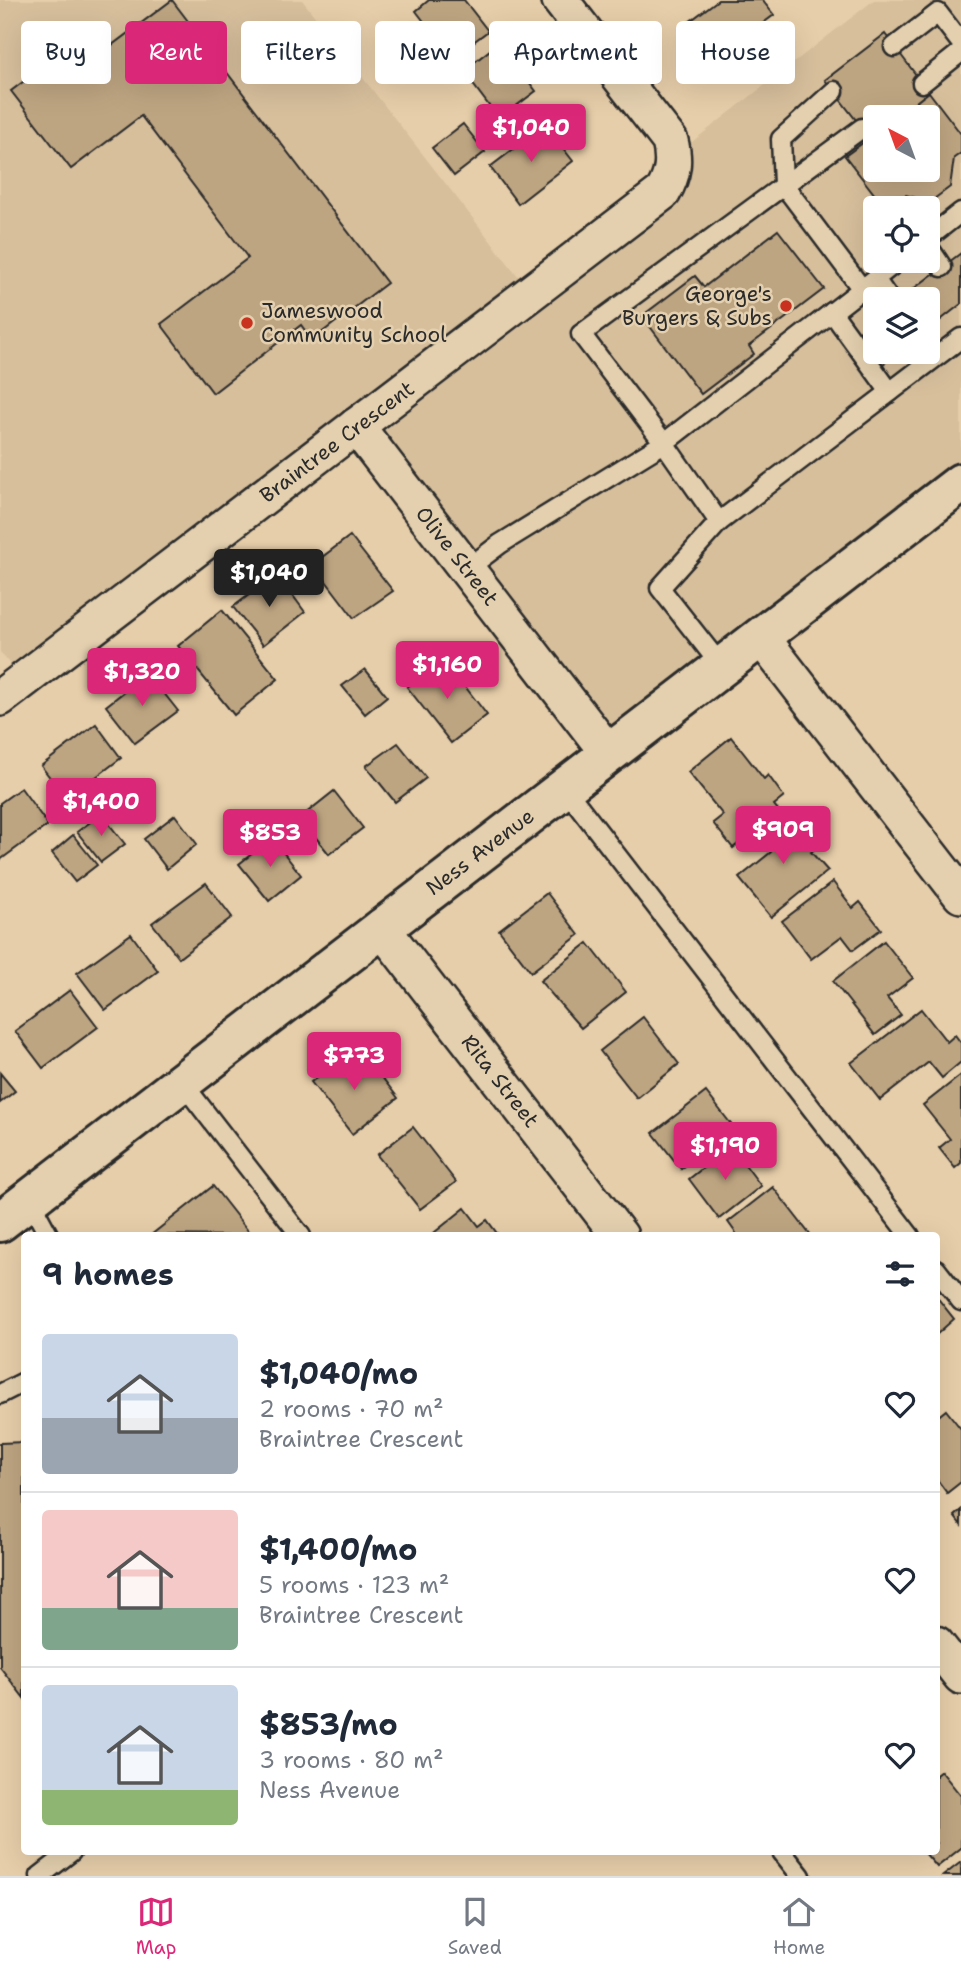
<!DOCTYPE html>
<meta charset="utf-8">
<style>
body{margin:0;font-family:"Shantell Sans",sans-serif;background:#f2f2f3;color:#1f2937;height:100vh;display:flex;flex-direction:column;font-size:26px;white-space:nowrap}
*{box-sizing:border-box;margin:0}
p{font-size:23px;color:#747a83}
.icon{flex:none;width:38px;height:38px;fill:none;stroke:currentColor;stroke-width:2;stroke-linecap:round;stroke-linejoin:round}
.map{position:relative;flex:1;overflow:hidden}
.sheet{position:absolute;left:21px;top:1232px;width:919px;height:623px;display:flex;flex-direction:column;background:#fff;border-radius:7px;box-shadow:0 7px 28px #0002}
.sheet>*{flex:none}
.top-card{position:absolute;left:21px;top:21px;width:920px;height:63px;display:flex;gap:14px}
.needle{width:46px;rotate:319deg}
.buttons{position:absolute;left:863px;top:105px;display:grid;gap:14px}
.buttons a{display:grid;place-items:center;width:77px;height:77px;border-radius:7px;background:#fff;box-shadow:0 7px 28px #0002;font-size:35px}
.price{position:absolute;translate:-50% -60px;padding:0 16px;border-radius:7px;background:#db2777;color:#fff;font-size:23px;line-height:46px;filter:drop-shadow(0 2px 4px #0008)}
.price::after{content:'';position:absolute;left:50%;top:42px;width:21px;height:16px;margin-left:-10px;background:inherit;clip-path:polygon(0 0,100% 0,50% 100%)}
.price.active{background:#222;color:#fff}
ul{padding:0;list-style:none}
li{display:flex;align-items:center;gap:21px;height:175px;padding:0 21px}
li+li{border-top:2px solid #e0e1e3}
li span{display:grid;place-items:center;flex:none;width:196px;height:140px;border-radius:7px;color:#555}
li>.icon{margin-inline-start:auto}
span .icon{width:84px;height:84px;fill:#fffc;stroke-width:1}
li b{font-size:30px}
h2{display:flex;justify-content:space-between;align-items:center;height:84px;padding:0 21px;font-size:30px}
.pill{padding:0 24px;border-radius:7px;background:#fff;box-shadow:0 7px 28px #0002;font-size:24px;line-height:63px}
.pill.active{background:#db2777;color:#fff}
.dock{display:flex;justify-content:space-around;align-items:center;height:98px;border-top:2px solid #e0e1e3;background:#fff;font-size:19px;color:#747a83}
.dock a{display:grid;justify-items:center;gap:4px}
.dock .active{color:#db2777}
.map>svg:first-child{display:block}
.built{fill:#d7bf9c;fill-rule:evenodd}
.building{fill:#bea582;stroke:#2b2b2b;stroke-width:2}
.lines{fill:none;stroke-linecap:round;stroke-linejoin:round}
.lane-casing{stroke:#2b2b2b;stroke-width:23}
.street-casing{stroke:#2b2b2b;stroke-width:40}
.secondary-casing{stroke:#2b2b2b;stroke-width:44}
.lane{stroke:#e4d0af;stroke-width:18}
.street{stroke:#e4d0af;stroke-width:35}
.secondary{stroke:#e4d0af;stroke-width:38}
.poi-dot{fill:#c8321e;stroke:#e4d0af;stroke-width:2.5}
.labels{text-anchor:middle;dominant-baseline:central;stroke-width:5;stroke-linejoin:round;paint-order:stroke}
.poi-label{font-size:21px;fill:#2b2b2b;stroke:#e4d0af;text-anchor:end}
.street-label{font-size:21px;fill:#2b2b2b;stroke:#e4d0af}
</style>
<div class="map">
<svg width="961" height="1876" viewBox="0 0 961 1876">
<rect width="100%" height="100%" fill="#e7ceaa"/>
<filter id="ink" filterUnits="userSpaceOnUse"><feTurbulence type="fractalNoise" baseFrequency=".0143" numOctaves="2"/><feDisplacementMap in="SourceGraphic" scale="14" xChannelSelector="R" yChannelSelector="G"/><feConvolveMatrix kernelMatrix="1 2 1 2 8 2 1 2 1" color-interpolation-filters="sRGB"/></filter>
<g filter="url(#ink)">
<!-- built -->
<path class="built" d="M0 0H302L532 294 654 201 674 156 874 0H961V483L609 754 356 426 23 680 0 652ZM875 117H928V170H875ZM875 208H928V261H875ZM875 299H928V352H875Z"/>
<!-- building -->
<g class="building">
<path d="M172 0 387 283 312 340 301 325 213 393 161 324 248 258 141 116 71 169 11 91 81 38 96 57Z"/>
<path d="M429 0H464L488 31 452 58 416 11Z"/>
<path d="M718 0H762L774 15 717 58 689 22Z"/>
<path d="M885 34 929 92 897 117H875V134L870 138 825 80Z"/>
<path d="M499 43 536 91 499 119 463 71Z"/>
<path d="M929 92 961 134V153L954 158 950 187 930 202 906 195 885 208 845 156 875 134V170H928V117H897Z"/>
<path d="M463 124 485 152 454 176 432 148Z"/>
<path d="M545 125 573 161 518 204 490 167Z"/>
<path d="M778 230 824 289 749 346 754 354 701 394 642 316 695 276 704 287Z"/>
<path d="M961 253V304L928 330V299H900Z"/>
<path d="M875 319V352H899L883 364 858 332Z"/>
<path d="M350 536 393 591 354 618 313 564Z"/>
<path d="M277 574 305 612 263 645 233 607Z"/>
<path d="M222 610 278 679 234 715 178 646Z"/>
<path d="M444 659 487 715 451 743 407 687Z"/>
<path d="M365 669 387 696 365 714 342 686Z"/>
<path d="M148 673 178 711 135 743 106 706Z"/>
<path d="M96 724 121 758 67 799 41 766Z"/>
<path d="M731 737 764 779 768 775 784 797 774 805 779 811 733 848 713 823 723 815 688 772Z"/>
<path d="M398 743 426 778 395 802 366 766Z"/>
<path d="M21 788 48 825 0 860V803Z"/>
<path d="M334 791 363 828 329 854 300 818Z"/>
<path d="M788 813 816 848 811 852 828 871 771 917 739 878 771 852 758 836Z"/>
<path d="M101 814 125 844 101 862 77 832Z"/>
<path d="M175 815 197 844 167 869 144 839Z"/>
<path d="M73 835 97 865 75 882 52 853Z"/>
<path d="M272 838 301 875 269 901 239 864Z"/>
<path d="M833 882 853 908 860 902 881 929 853 950 842 936 811 959 782 921Z"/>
<path d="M206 883 232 917 179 958 152 923Z"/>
<path d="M547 893 579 935 531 972 499 930Z"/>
<path d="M131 934 158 971 105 1010 77 973Z"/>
<path d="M884 941 913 978 887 998 901 1015 875 1035 833 981Z"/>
<path d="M588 943 626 992 581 1028 540 981Z"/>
<path d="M70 990 98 1027 43 1068 15 1031Z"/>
<path d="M921 1009 947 1042 955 1035 961 1043V1062L942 1078 929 1062 880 1100 851 1063Z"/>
<path d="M643 1017 679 1064 637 1098 600 1051Z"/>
<path d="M350 1052 366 1073 374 1067 398 1098 352 1134 311 1082Z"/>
<path d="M0 1073 15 1091 0 1103Z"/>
<path d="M961 1075V1163L955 1168 939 1148 950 1139 923 1105Z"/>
<path d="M706 1092 734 1128 681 1169 653 1133Z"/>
<path d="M413 1127 456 1182 420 1209 377 1155Z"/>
<path d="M731 1146 761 1186 719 1219 689 1179Z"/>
<path d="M213 1186 252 1236 151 1235Z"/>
<path d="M773 1187 811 1236H738L728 1222Z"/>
<path d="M465 1208 479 1226 487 1220 499 1236H430Z"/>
<path d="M936 1296 954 1319 936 1335Z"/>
<path d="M946 1410 961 1429V1482L947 1493 936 1478V1418Z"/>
<path d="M24 1442V1698L0 1667V1443Z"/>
<path d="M961 1510V1525L954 1516Z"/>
<path d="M941 1771 961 1796V1848L937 1867 924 1852H936V1775Z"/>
<path d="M961 1862V1876H943Z"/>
</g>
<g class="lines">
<!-- lane casing -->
<g class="lane-casing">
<g id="lane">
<path d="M894 47 938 13 961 43"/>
<path d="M922 83 961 52"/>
<path d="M834 91 781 139 783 184 862 289 898 261"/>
<path d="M928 238 961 212"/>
<path d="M928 246 942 267"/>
<path d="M875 279 889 299"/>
<path d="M832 312 890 392"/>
<path d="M719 522 961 338"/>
<path d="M467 569 500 544 664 443 581 334 862 128"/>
<path d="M722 667 660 588 719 522 664 443 862 289"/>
<path d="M564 787 910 1236"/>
<path d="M181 1081 301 1236"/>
<path d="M29 1199 49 1236"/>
<path d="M936 1269 961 1301"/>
<path d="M0 1394 24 1382"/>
<path d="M782 1852 801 1876"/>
<path d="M40 1876 71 1852"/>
</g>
</g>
<!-- street casing -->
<g class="street-casing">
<g id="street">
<path d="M356 426 609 754"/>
<path d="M761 637 961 895"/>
<path d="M0 698 663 192C673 175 675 161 670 141L560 0"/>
<path d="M381 927 620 1236"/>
<path d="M936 1644 961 1676"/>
</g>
</g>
<!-- secondary casing -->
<g class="secondary-casing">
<path id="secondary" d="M0 1222 961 483"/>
</g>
<!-- lane -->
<use href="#lane" class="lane"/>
<!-- street -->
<use href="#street" class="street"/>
<!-- secondary -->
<use href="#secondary" class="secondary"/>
</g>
</g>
<!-- markers -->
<g class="poi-dot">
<circle cx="786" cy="306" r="7"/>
<circle cx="247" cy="323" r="7"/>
</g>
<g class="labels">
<!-- poi labels -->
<g class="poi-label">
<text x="772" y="294">George's<tspan x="772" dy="24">Burgers &amp; Subs</tspan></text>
<text x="261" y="311" text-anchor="start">Jameswood<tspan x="261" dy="24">Community School</tspan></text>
</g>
<!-- street labels -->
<g class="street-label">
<text transform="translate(337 442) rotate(-37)">Braintree Crescent</text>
<text transform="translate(457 556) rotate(52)">Olive Street</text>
<text transform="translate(480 852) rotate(-37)">Ness Avenue</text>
<text transform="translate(500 1081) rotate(52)">Rita Street</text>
</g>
</g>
</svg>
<div class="buttons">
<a><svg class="needle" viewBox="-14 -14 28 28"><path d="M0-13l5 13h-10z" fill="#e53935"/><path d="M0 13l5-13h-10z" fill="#747a83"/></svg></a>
<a><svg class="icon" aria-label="locate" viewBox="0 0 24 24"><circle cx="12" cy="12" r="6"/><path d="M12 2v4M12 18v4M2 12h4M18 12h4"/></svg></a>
<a><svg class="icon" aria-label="layers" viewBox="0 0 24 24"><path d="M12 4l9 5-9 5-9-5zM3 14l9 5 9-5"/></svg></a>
</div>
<b class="price" style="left:531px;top:164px">$1,040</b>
<b class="price active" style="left:269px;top:609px">$1,040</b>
<b class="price" style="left:447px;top:701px">$1,160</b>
<b class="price" style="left:142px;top:708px">$1,320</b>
<b class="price" style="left:101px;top:838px">$1,400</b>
<b class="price" style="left:783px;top:866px">$909</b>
<b class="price" style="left:270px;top:869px">$853</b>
<b class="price" style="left:354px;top:1092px">$773</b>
<b class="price" style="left:725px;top:1182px">$1,190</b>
<div class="top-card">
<a class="pill">Buy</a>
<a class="pill active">Rent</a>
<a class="pill">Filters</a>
<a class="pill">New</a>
<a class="pill">Apartment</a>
<a class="pill">House</a>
</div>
<section class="sheet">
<h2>9 homes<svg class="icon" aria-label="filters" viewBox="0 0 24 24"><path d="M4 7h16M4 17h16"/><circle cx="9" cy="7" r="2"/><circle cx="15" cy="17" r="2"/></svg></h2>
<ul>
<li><span style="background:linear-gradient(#c9d6e8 60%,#9aa5b1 0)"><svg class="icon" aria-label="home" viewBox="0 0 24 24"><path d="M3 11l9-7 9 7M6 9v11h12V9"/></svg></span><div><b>$1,040/mo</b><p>2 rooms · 70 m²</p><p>Braintree Crescent</p></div><svg class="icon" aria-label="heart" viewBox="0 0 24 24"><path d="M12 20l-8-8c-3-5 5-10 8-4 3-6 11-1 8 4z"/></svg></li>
<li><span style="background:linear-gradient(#f6c9c9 70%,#7fa58c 0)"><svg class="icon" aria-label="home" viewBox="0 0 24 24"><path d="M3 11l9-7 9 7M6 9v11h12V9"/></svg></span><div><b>$1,400/mo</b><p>5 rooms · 123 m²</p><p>Braintree Crescent</p></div><svg class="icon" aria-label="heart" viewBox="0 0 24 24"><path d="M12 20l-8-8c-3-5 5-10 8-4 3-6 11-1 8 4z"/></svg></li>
<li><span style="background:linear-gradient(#c9d6e8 75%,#8fb573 0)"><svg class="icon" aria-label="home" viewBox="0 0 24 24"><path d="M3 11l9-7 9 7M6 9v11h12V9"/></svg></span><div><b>$853/mo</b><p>3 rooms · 80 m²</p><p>Ness Avenue</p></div><svg class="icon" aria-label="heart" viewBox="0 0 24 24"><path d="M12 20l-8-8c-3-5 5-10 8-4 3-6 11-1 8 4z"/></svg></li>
</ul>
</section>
</div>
<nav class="dock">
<a class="active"><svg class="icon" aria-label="map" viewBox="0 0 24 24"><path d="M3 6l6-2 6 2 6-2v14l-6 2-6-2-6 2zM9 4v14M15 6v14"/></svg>Map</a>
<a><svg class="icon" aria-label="saved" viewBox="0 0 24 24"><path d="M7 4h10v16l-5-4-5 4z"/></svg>Saved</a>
<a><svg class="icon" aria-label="home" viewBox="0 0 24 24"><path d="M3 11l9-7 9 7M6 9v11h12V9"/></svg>Home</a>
</nav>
